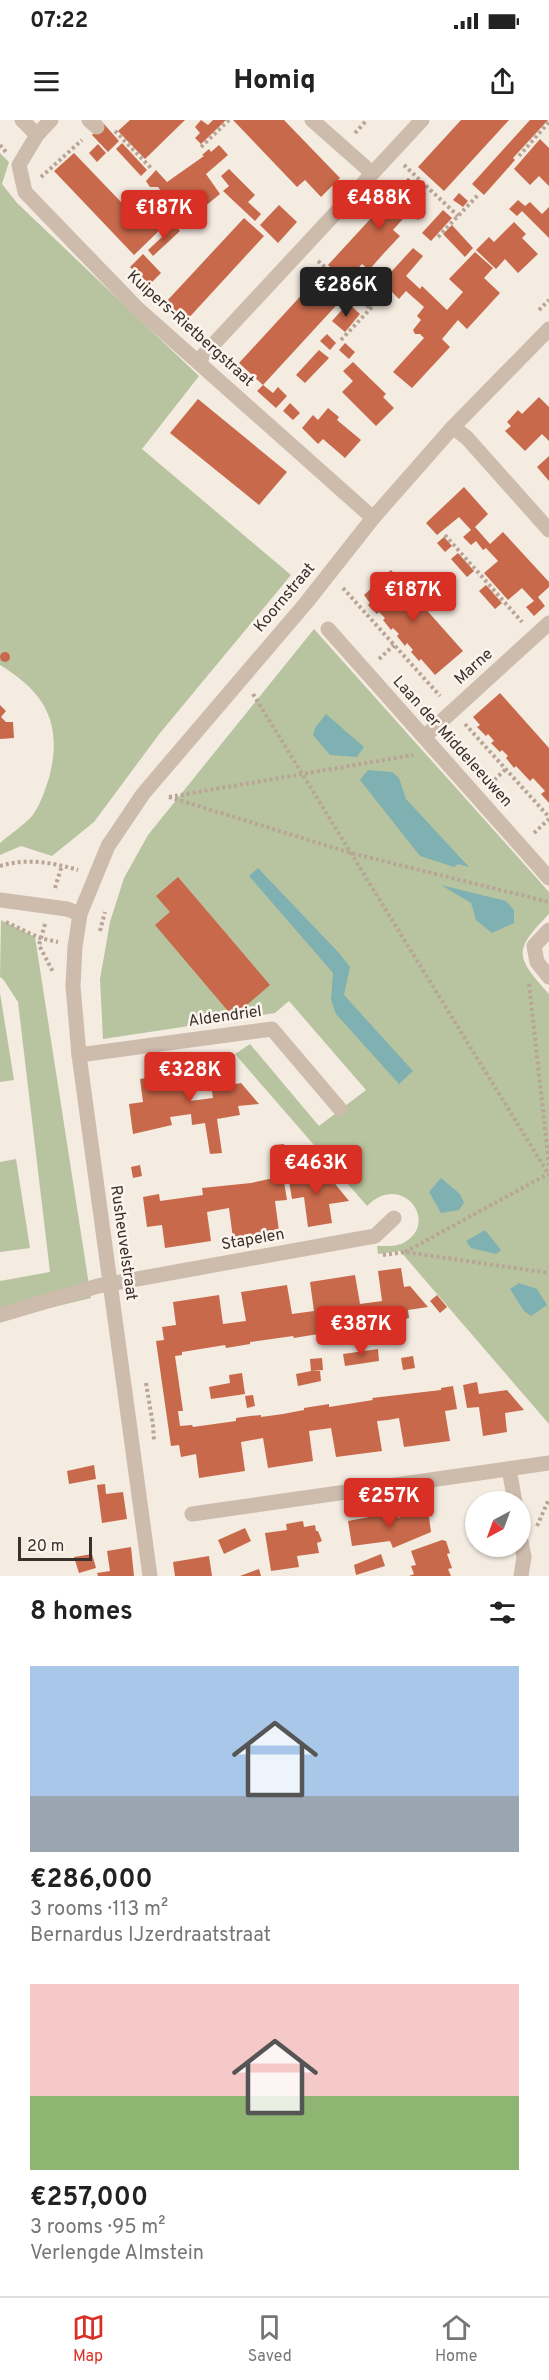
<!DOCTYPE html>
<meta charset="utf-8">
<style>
body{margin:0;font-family:Overpass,sans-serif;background:#f2f2f2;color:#222;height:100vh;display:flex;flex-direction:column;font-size:22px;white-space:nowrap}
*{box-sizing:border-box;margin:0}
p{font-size:20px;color:#767676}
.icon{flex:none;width:33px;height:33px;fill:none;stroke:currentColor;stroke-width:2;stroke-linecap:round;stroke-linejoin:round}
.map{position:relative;height:1456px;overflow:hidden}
.drawer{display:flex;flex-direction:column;background:#fff;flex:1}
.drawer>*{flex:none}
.needle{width:39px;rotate:221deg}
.controls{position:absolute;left:465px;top:1371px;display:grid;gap:12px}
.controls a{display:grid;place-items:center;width:66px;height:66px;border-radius:50%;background:#fff;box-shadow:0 2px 4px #0004;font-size:30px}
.scale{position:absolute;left:18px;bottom:15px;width:74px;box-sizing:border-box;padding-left:6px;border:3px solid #3b302b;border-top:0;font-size:16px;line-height:21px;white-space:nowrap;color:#3b302b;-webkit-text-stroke:4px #fbf5ee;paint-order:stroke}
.price{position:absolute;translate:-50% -51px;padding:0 14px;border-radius:6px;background:#d93025;color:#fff;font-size:20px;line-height:39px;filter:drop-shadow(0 2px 3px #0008)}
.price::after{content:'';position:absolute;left:50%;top:36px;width:18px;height:14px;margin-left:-9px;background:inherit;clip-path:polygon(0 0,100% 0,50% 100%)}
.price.on{background:#222;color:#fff}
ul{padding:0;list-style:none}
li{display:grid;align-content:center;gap:12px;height:318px;padding:0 30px}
li span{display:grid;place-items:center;height:186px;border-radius:0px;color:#555}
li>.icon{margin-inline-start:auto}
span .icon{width:108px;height:108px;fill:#fffc;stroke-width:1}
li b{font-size:26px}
h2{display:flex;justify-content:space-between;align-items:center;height:72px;padding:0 30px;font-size:26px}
.status{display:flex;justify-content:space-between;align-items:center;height:42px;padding:0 30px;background:#fff;direction:ltr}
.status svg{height:16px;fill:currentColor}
header{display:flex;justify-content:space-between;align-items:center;height:78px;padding:0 30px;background:#fff;font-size:27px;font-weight:800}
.tab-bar{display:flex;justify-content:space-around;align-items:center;height:84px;border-top:2px solid #e0e0e0;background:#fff;font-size:16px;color:#767676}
.tab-bar a{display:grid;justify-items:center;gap:3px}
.tab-bar .on{color:#d93025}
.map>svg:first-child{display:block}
.green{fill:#b8c4a0}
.water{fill:#7fb0b2}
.building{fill:#c8694b}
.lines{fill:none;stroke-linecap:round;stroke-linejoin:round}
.path{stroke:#b9a596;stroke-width:4;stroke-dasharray:3 3;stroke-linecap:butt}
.minor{stroke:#cdbbac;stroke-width:15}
.labels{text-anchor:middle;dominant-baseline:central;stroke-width:5;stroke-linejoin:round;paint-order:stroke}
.street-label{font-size:16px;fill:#3b302b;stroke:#fbf5ee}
</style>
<div class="status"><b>07:22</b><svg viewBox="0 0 49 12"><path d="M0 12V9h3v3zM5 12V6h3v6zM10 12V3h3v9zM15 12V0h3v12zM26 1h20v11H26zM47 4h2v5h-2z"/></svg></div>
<header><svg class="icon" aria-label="menu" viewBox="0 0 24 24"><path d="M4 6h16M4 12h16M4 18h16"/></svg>Homiq<svg class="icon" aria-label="share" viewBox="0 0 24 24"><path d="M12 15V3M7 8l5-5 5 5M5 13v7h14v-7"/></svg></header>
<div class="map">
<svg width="549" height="1456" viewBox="0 0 549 1456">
<rect width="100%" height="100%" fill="#f4ebe1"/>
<!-- green -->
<g class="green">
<path d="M0 33 9 42 2 64 17 83 199 256 142 329 291 455 160 613 94 702 52 736 21 726 0 735V723C10 714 23 706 32 696 40 686 45 670 49 658 63 604 46 573 0 545Z"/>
<path d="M314 509 549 772V794C513 831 515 836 549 874V1304L400 1131 378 1134 377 1126C386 1126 397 1127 405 1122 440 1101 401 1051 367 1086L235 934 250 924 319 1006 366 970 289 881 275 893 103 919 100 859 110 802 124 758 148 715Z"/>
<path d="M1 800 35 817 91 1178 0 1200V1161L50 1152 18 882 3 859 0 857Z"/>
<path d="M0 873 14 960 0 962Z"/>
<path d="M16 1039 30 1128 0 1132V1042Z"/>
</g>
<!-- water -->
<g class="water">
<path d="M326 594 364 627 357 637 330 635 313 615 315 608Z"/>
<path d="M368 650 392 652 399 658 406 679 469 747 458 744 454 747 420 736 360 660Z"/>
<path d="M258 748 339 833 350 847 344 875 413 951 399 964 336 894 331 880 333 853 249 756Z"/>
<path d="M441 765 506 781 514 790V803L492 813 476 800 471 783Z"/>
<path d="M441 1058 460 1074 464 1083 459 1090 441 1093 429 1072Z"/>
<path d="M485 1110 501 1130 496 1134 471 1128 466 1121Z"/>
<path d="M519 1163 537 1169 547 1185 531 1196 524 1191 510 1169Z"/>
</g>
<!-- building -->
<g class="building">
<path d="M130 0H185L145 39 118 11Z"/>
<path d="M201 0 208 5 213 0H226L201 24 195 18 200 13 195 7Z"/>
<path d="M233 0H284L340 58 321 77 305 60 297 67Z"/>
<path d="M461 0H509L444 71 418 47Z"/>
<path d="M530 0H548L513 38 515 40 484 75 472 64Z"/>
<path d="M104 4 119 21 108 32 92 15Z"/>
<path d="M540 19 549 28V66L539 56 530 65 514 49Z"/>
<path d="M122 23 147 50 141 56 116 29Z"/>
<path d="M98 24 106 33 97 42 89 33Z"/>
<path d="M219 25 228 35 206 54 220 74 192 97 175 73 167 79 158 67H150L146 61 156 50 167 62 204 36 202 35 209 29 211 32Z"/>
<path d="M74 33 121 82 132 75 147 91 138 100 146 108 158 97 165 105 134 135 54 51Z"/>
<path d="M229 49 255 75 248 82 261 94 255 101 223 71 229 66 221 56Z"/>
<path d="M408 58 426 74 417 83 426 92 418 100 409 92 393 110 400 116 384 133 369 150 362 144 346 161 328 145Z"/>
<path d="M459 73 468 81 463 87 453 80Z"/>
<path d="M518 80 525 86 530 82 542 94 549 87V118L522 91 517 96 509 89Z"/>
<path d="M176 82 182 87 176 93 170 88Z"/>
<path d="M279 85 297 102 278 123 260 105Z"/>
<path d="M443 90 452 98 431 121 422 113Z"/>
<path d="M244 98 264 116 185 202 165 183Z"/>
<path d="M514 102 526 114 522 118 538 134 518 153 505 139 496 149 476 130 489 117 494 122Z"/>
<path d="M175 105 180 111 153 136 148 130Z"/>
<path d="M452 105 473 128 465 137 443 114Z"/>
<path d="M413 128 423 136 406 156 420 169 422 166 447 190 463 172 449 159 475 132 493 148 484 158 500 173 467 209 458 200 442 219 450 227 412 268 393 252 424 218 420 214H415L413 210 421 200 417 196 424 187 406 171 399 179 387 167 371 185 362 176 378 159 382 162Z"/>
<path d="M143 134 161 153 148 166 130 147Z"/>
<path d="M319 156 343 178 263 265 239 243Z"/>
<path d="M348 183 360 194 345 212 332 201Z"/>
<path d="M327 214 336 223 330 230 320 221Z"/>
<path d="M345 223 355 232 349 239 339 230Z"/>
<path d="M319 230 329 238 305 263 296 255Z"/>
<path d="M353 242 386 274 383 277 394 288 376 306 342 272 353 261 343 251Z"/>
<path d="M263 265 273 273 278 267 287 276 276 288 257 271Z"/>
<path d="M539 277 549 287V321L542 314 525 331 505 311 511 306 507 302 518 290 522 294Z"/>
<path d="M198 279 287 352 259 385 170 313Z"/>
<path d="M290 283 300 293 293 300 283 291Z"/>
<path d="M328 288 339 297 337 300 361 320 345 338 323 319 318 324 302 308 313 295 318 300Z"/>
<path d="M549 336V361L537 347Z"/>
<path d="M464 367 488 394 475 407 482 415 490 424 503 412 549 462V467L538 477 545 486 534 496 526 487 534 481 522 468 508 480 484 453 498 441 486 428 483 430 476 421 471 425 463 417 471 410 459 397 437 415 426 403Z"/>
<path d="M444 417 452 426 445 432 437 423Z"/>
<path d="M458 433 474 451 467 457 451 439Z"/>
<path d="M391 450 463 531 435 555 421 539 419 541 411 532 413 530 407 523 405 526 397 516 399 514 393 508 391 510 383 500 385 498 379 492 377 494 368 485 370 483 364 475Z"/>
<path d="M486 465 502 483 495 489 479 471Z"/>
<circle cx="5" cy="537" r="5"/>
<path d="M500 573 549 628V683L541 674 545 671 533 658 530 661 516 646 514 648 506 638 508 636 502 630 500 632 491 623 494 621 488 614 486 616 477 607 480 605 473 597Z"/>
<path d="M0 585 6 591 1 597 6 602H13L14 618 0 619Z"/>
<path d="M178 757 270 865 233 897 155 805 170 792 156 776Z"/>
<path d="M232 945 235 964 241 963 259 984 238 986 240 995 217 999 222 1033 210 1034 205 1003 192 1005 191 994 170 997 172 1005 133 1014 129 984 143 982 140 959 186 952 190 981 213 978 208 948Z"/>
<path d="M284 1024 285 1038 276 1039 274 1025Z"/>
<path d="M140 1045 142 1056 133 1058 131 1047Z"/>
<path d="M301 1053 302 1056 324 1053 326 1061 332 1060 349 1081 329 1084 332 1103 308 1107 304 1077 292 1079 288 1055Z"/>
<path d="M283 1056 287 1080 275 1081 279 1111 233 1118 229 1088 207 1092 211 1121 165 1128 162 1105 147 1107 143 1077 159 1074 160 1081 203 1075 202 1068 251 1063Z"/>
<path d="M401 1148 404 1167 410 1166 428 1187 408 1190 409 1198 387 1202 388 1213 375 1215 374 1206 362 1208V1205L318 1212 319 1214 306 1216 294 1218 293 1216 250 1222V1224L226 1228 225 1225 182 1232V1235L175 1236 183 1291H178L180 1306 192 1305 193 1307 236 1301V1298L250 1296 261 1295V1297L283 1294 304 1290V1288L329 1284V1287L373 1280 372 1278 441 1270V1268L453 1266 457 1289 445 1291 450 1321 404 1327 399 1298 388 1300 377 1301 382 1331 336 1337 331 1308 309 1311 313 1341 268 1348 263 1318 241 1322 245 1351 199 1358 196 1334 181 1337 179 1325 171 1326 156 1221 164 1220 162 1207 176 1205 173 1182 219 1175 223 1204 246 1201 241 1172 287 1165 292 1194 314 1191 310 1162 355 1155 360 1184 382 1181 378 1151Z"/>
<path d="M437 1175 447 1187 440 1193 430 1181Z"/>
<path d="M378 1229 379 1241 345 1246 343 1234Z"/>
<path d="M413 1236 415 1248 403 1250 401 1238Z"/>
<path d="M322 1238 323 1250 311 1251 310 1239Z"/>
<path d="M311 1251H320L321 1261 298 1266 296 1254Z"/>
<path d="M242 1253 245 1274 211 1279 209 1267 230 1263 229 1255Z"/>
<path d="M477 1262 479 1274 507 1270 524 1290 505 1293 507 1312 483 1316 479 1287 467 1288 463 1265Z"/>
<path d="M253 1275 255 1286 247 1288 245 1276Z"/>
<path d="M94 1345 96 1359 69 1364 67 1351Z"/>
<path d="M105 1364 106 1374 123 1372 127 1399 102 1403 97 1365Z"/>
<path d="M422 1389 423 1393 429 1397 431 1412 393 1428 390 1421 352 1426 348 1401 396 1392 398 1398Z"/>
<path d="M303 1401 304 1407 315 1405 316 1411H318L322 1421 317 1423 319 1433 297 1436 299 1447 271 1451 265 1413 287 1410 286 1404Z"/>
<path d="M245 1408 251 1421 224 1434 218 1420Z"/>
<path d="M442 1420 446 1421 450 1433 447 1434 452 1448 448 1449 451 1456H409L414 1454 411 1446 416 1445 411 1431Z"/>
<path d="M131 1427 134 1456H98L97 1453 110 1451 107 1431Z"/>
<path d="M92 1434 96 1448 79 1453 74 1437Z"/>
<path d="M381 1434 385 1446 356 1455 354 1445Z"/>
<path d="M209 1436 212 1456H175L173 1442Z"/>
<path d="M259 1449 261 1456H240Z"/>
</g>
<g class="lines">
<!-- path -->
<g class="path">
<path d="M115 11 152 49"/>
<path d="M355 13 367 0"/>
<path d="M0 25 6 32"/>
<path d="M201 27 229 0"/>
<path d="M519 36 549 2"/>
<path d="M404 45 458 96"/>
<path d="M41 57 82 20"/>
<path d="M438 117 479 74"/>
<path d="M318 141 371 189"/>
<path d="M539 190 549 180"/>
<path d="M341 220 387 171"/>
<path d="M445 415 522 502"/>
<path d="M343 468 440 576"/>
<path d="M379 539 394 525"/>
<path d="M253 574 549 1055"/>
<path d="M465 604 549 697"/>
<path d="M490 664 506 649"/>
<path d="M169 677 351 733 549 782"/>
<path d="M169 677 413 635"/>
<path d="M534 713 549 699"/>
<path d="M0 746C27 738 51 742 78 750"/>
<path d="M55 768 62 745"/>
<path d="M6 802 40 818 58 822"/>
<path d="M45 804 39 825 53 852"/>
<path d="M100 811 105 792"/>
<path d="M529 864 549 1045"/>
<path d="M405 1132 548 1054"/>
<path d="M383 1135 405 1132 549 1153"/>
<path d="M146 1263 153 1305 154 1321"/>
<path d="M537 1406 549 1379"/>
</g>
<!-- minor -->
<g class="minor">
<path d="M22 0 37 15 19 45 25 72 136 187 373 398"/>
<path d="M89 0 97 7"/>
<path d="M312 0 372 53"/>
<path d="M37 15 51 0"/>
<path d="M198 241 422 0"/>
<path d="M453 307 467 318 549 410"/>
<path d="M328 509 549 758"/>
<path d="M424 617 549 503"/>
<path d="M0 780 67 789 80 794"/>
<path d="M549 810 534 826 537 842 549 857"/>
<path d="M79 935 272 909 340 989"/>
<path d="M0 1195 98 1166 375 1116 394 1098"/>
<path d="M509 1349 515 1382"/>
<path d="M192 1394 549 1343"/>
<path d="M520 1416 524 1437 521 1456"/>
<path d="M150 1456 79 935 73 866 75 827 80 794 108 726 143 674 306 483 373 398 453 307 549 209"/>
</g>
</g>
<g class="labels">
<!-- street labels -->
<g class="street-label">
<text transform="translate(190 209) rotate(42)">Kuipers-Rietbergstraat</text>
<text transform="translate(285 478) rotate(-50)">Koornstraat</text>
<text transform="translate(474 547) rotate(-42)">Marne</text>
<text transform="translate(452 622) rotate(48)">Laan der Middeleeuwen</text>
<text transform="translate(225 897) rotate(-8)">Aldendriel</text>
<text transform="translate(253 1120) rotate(-10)">Stapelen</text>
<text transform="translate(123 1123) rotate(82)">Rusheuvelstraat</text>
</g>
</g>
</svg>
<div class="controls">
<a><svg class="needle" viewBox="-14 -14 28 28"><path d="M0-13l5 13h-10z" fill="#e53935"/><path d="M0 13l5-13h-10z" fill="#767676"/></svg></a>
</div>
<div class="scale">20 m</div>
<b class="price" style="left:379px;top:111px">€488K</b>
<b class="price" style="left:164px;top:121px">€187K</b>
<b class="price on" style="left:346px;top:198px">€286K</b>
<b class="price" style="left:413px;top:503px">€187K</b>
<b class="price" style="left:190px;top:983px">€328K</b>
<b class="price" style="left:316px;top:1076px">€463K</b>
<b class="price" style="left:361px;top:1237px">€387K</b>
<b class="price" style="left:389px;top:1409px">€257K</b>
</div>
<section class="drawer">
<h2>8 homes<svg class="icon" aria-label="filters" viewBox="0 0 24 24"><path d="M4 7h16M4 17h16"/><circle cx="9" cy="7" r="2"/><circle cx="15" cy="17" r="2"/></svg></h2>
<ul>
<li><span style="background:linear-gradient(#a9c7e8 70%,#9aa5b1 0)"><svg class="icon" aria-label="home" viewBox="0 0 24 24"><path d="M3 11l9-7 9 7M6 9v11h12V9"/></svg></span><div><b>€286,000</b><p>3 rooms · 113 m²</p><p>Bernardus IJzerdraatstraat</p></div></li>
<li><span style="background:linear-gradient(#f6c9c9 60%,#8fb573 0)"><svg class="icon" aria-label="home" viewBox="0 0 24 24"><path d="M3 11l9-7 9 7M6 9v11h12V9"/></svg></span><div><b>€257,000</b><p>3 rooms · 95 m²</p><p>Verlengde Almstein</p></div></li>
</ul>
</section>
<nav class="tab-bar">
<a class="on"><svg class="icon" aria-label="map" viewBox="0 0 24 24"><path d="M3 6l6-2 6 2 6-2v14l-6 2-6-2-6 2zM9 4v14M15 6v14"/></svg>Map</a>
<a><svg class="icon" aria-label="saved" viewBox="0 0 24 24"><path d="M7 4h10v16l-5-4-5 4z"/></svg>Saved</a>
<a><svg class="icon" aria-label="home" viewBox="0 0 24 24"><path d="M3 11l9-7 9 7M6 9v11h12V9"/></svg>Home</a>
</nav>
